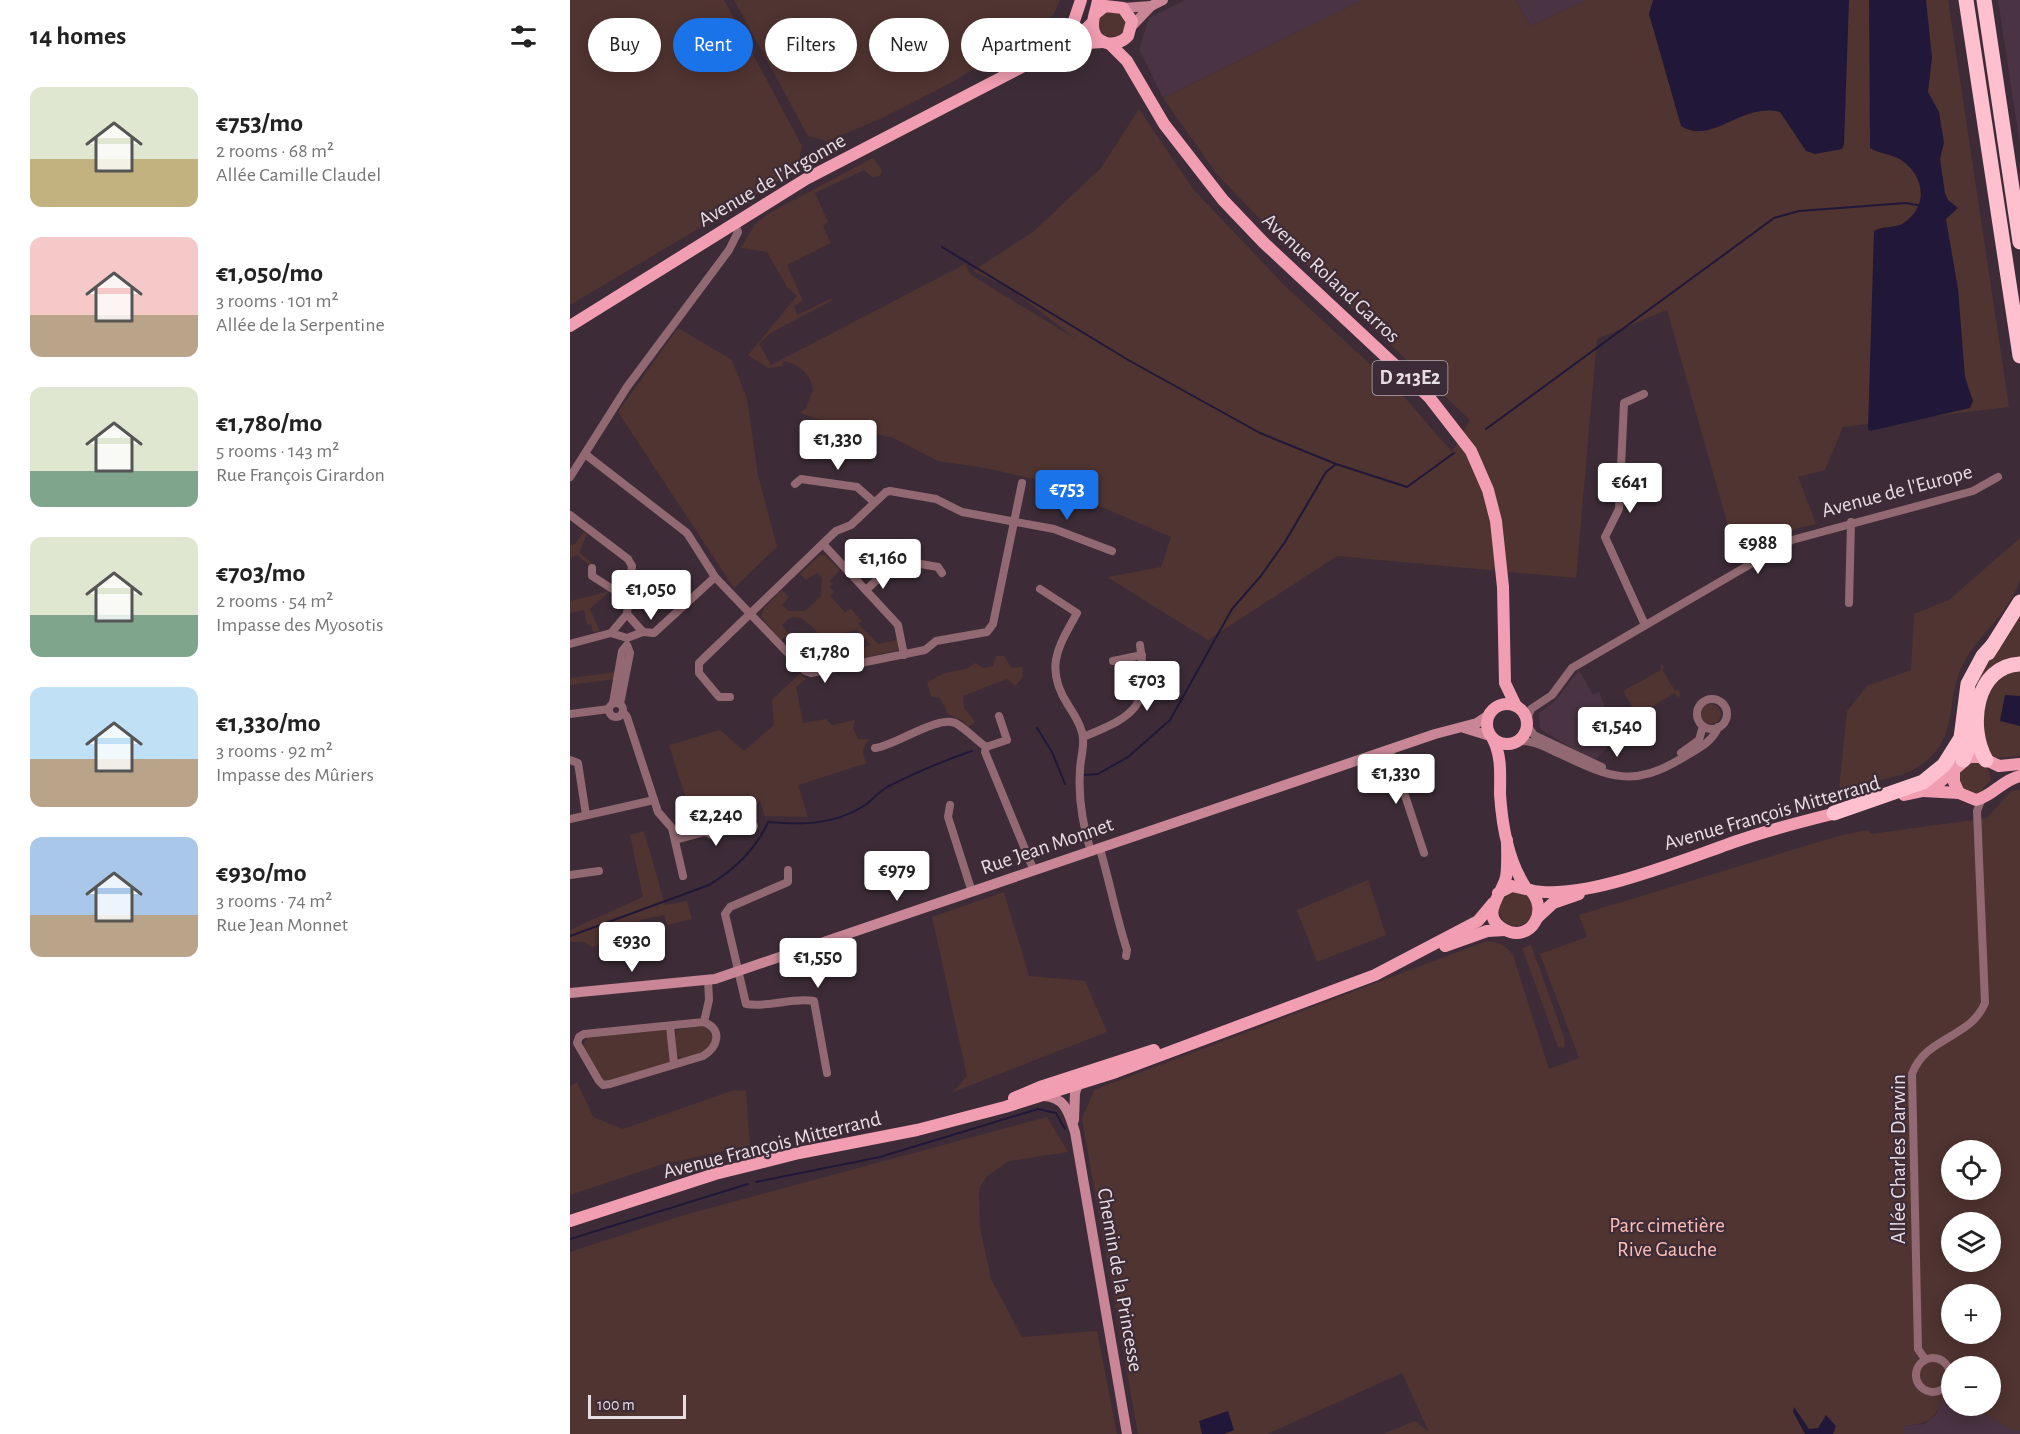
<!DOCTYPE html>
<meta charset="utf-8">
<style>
body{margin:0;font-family:"Alegreya Sans",sans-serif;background:#f6f6f6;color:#222;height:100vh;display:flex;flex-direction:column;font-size:22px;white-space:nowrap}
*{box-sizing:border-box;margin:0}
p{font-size:20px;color:#767676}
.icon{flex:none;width:33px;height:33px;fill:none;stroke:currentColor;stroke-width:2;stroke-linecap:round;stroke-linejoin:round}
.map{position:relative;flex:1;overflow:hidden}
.sheet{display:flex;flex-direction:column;background:#fff;width:570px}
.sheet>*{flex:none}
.hud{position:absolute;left:18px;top:18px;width:570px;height:54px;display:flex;gap:12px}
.fabs{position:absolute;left:1371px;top:1140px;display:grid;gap:12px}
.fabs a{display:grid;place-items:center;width:60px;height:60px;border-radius:50%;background:#fff;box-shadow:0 3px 15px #0003;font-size:30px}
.scale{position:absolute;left:18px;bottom:15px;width:98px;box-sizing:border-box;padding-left:6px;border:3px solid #e9dde4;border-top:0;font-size:16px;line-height:21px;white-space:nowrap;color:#e9dde4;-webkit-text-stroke:4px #3d2c37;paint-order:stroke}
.price{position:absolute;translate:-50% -51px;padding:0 14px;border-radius:6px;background:#fff;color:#222;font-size:20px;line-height:39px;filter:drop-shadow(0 2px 3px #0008)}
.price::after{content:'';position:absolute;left:50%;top:36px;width:18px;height:14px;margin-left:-9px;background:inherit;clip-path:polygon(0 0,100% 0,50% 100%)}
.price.active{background:#1a73e8;color:#fff}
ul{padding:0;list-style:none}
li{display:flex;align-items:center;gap:18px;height:150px;padding:0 30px}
li span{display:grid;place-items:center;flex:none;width:168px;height:120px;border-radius:12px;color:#555}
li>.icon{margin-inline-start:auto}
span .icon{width:72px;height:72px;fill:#fffc;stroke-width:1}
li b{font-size:26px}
h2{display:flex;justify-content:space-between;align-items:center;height:72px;padding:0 30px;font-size:26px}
.tag{padding:0 21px;border-radius:27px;background:#fff;box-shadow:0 3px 15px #0003;font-size:21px;line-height:54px}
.tag.active{background:#1a73e8;color:#fff}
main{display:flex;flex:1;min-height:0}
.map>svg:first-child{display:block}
.built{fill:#4a3342}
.green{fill:#503431;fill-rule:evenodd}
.water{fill:#211839}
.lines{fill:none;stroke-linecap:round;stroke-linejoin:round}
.stream{stroke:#211839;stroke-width:2}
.street{stroke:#926972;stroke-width:8}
.secondary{stroke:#c88696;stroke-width:10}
.primary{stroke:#f19db2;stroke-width:12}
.highway{stroke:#fec0cf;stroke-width:15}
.labels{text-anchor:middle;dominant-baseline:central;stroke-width:4.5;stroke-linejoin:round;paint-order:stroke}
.shield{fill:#3d2c37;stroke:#b5a8b0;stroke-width:1.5}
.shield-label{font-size:20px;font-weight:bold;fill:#e9dde4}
.street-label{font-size:21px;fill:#e9dde4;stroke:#3d2c37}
.park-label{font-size:21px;fill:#fdbeb6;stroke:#3d2c37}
</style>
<main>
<section class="sheet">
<h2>14 homes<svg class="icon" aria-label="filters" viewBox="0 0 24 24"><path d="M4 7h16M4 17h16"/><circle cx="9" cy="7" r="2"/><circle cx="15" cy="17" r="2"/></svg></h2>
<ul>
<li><span style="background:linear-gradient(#dfe7d0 60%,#c2b280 0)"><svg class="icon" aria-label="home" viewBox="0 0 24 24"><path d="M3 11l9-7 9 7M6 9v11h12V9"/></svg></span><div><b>€753/mo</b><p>2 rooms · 68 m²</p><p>Allée Camille Claudel</p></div></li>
<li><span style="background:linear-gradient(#f6c9c9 65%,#b9a48a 0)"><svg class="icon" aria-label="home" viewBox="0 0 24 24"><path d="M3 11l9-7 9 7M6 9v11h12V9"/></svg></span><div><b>€1,050/mo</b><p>3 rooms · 101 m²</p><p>Allée de la Serpentine</p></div></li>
<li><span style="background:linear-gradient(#dfe7d0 70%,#7fa58c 0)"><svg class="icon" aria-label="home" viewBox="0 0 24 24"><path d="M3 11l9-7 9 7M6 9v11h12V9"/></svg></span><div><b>€1,780/mo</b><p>5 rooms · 143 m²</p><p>Rue François Girardon</p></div></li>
<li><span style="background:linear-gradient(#dfe7d0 65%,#7fa58c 0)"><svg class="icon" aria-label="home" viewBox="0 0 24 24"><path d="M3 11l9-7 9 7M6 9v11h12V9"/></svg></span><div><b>€703/mo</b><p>2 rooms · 54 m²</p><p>Impasse des Myosotis</p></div></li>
<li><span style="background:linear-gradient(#bfe0f5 60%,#b9a48a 0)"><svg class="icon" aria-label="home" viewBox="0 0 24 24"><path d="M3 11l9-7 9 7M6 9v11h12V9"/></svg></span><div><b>€1,330/mo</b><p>3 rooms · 92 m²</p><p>Impasse des Mûriers</p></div></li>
<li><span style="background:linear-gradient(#a9c7e8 65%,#b9a48a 0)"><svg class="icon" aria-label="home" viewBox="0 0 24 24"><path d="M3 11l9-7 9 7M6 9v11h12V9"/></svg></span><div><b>€930/mo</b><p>3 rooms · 74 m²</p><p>Rue Jean Monnet</p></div></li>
</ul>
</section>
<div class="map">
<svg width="1450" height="1434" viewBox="0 0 1450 1434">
<rect width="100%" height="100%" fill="#3d2c37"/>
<!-- built -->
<g class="built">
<path d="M615 0H793L593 98 569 49 579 18Z"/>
<path d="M946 0H1017L960 26Z"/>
<path d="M1428 0H1450V145Z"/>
<path d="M1009 670 1023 695 1029 692 1043 729 1036 749 1027 758H1019L970 729 969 713 985 701Z"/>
<path d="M1381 1395 1382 1406H1400L1443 1430H1450V1434H1333V1426L1354 1424 1366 1415 1371 1400Z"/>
</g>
<!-- green -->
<g class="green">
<path d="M0 0H154L232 146 227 170 0 305Z"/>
<path d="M164 0H490L484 14 461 37 373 87 310 119 257 141 238 136Z"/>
<path d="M793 0H946L960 26 1017 0H1378L1439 407 1273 427 1255 470 1228 477 1246 524 1226 529 1168 561 1097 310 1027 339 1006 578 767 556 638 640 537 577 591 567 601 537 472 481 416 468 368 461 321 437 280 430 230 413 236 408 243 390C240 373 231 366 214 361L212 366 198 368 178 355 227 296 217 287 197 252 171 248 185 224 201 212 303 158 312 170 310 176 302 177 294 170 245 193 258 222 253 226 261 243 217 265 233 301 224 306 227 315 262 298 263 300 202 332 189 343 201 365 395 264 401 275 506 339 440 288 403 271 463 232 531 168 569 109 623 189 713 284 828 390 882 452 900 420 709 239 647 174 593 98Z"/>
<circle cx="542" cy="24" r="13"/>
<path d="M108 328 162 360 177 399 188 475 207 547 164 588 48 412Z"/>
<path d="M14 532 17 535 9 552 25 566 18 564 7 555 0 558V545L5 544Z"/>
<path d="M1450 538C1450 551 1450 567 1450 579 1441 611 1409 634 1394 662 1373 700 1393 742 1344 769 1325 780 1290 783 1269 789L1277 711 1297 686 1341 670 1344 614 1379 600Z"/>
<path d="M250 555H255L270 570 259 581 263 584 259 587 264 592 260 596 275 612 281 609 292 621 288 624 308 644 327 640 328 650 274 662 273 656 291 653V648L301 645 287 630 259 635 262 660 268 659V663L240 668 229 657 235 651 241 652 253 638C241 626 227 606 212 625L218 634 211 640 191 617 194 608 212 590 219 597 212 605 219 611H235L251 596 252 578 247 573 236 580 230 574Z"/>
<path d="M40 591 20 609 30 631 23 632 21 624 17 625 14 610 0 613V601Z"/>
<path d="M1450 608V660L1406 688 1409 677Z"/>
<path d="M426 656H434L442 668 452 667 453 677 445 686 437 679 393 696 394 708 405 722 398 727 393 721 378 714 370 698 361 696 357 682 375 673 396 669 405 663 413 668 423 666Z"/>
<path d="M1091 664 1095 667 1092 669 1105 691 1109 689 1110 694 1108 698 1105 693 1067 715 1053 691 1091 670Z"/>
<path d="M1450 668V756L1426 758 1420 754 1413 740 1412 710 1420 683Z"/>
<path d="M47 672 46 679 0 685V678Z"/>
<path d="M230 673 236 679 226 687 233 723 256 719 262 725 285 720 283 728 288 739H300C292 746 291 754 297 763L228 785 238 817 195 816 190 801 123 822 99 745 150 730 174 751 204 725 202 700Z"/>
<circle cx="1141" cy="714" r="10"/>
<path d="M1409 762 1418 769 1421 780 1413 788 1412 793 1404 795 1393 789 1388 775 1397 763Z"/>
<path d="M1450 790V1430H1443L1400 1406H1420V1366H1382L1381 1395 1371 1400C1364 1423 1356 1423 1333 1426V1434H813L845 1421 859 1432 832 1373 697 1434H568L512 1119 524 1090 914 942C927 941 934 944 943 955L979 1069 1009 1058 970 954 1017 937 1009 915 1268 836 1298 830 1301 834 1417 818 1441 791ZM1382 1150H1420V1190H1382ZM1382 1222H1420V1262H1382ZM1382 1294H1420V1334H1382Z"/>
<path d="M74 831 95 905 117 901 122 919 97 925 94 915 70 920V930L64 931V941L61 943 55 937 22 947 14 942H0V930L73 897 60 835Z"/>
<path d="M798 880 816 935 747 962 727 910Z"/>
<path d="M434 892 459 976 515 981 537 1032 383 1092 397 1076 362 917Z"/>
<circle cx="946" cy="909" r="17"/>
<path d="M961 945 995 1040 994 1048 988 1047 952 948Z"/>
<path d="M134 1026 143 1035 142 1045C134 1053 119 1061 108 1057L105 1054 106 1030Z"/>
<path d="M93 1029 98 1031 100 1061 98 1063 37 1082 31 1079 13 1046 17 1037Z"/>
<path d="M7 1082 23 1117 53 1129 164 1090 176 1091 180 1145 90 1165 0 1195V1086Z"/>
<path d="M477 1117 498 1152 439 1161 417 1176 409 1189 410 1227 421 1279 452 1337 527 1331 547 1434H0V1252L114 1215Z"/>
</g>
<!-- water -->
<g class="water">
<path d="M1083 0H1279L1274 145 1272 149 1245 154 1236 151 1210 112C1171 102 1142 146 1111 126L1079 14Z"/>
<path d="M1299 0H1356L1362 57 1358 92 1369 112 1374 143 1370 159 1375 193 1378 200 1388 208 1376 219 1388 289 1395 377 1403 401 1400 408 1300 431 1298 429 1304 231C1314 225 1326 229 1335 222 1359 205 1354 175 1331 160 1322 154 1309 154 1300 148Z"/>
<path d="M1435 695 1450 696V726L1430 721Z"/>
<path d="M1224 1407 1239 1429 1248 1428 1256 1415 1266 1426 1263 1434H1235L1223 1412Z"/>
<path d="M658 1411 664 1430 654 1434H632L629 1421Z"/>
</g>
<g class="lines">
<!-- stream -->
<g class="stream">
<path d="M372 247 560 361 690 433 766 464"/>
<path d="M916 429 1204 218 1229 211 1336 203 1353 206"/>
<path d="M467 728 482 752 495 784"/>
<path d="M514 775 528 774 558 757 600 720 662 609 690 577 715 542 756 472 766 464 837 487 884 453"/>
<path d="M0 936 139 885C164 870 186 849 198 822 230 825 263 825 292 807 301 802 307 793 317 787 345 773 372 761 402 751"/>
<path d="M186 1182 310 1157 468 1109 486 1113 495 1129"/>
<path d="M0 1239 178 1184"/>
</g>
<!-- street -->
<g class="street">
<path d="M1074 394 1054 403 1049 509 1035 537 1075 625"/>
<path d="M15 454 117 533 145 577 235 671 241 673 355 650 366 641 417 632 423 624 452 483"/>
<path d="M0 477 57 387 159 250 168 232 164 222"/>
<path d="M225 484 231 479 287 487 304 502"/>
<path d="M0 515 58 559 62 566 57 614"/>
<path d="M253 544 328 625 334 655"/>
<path d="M22 568V576L58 599"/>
<path d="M470 589 507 613C488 647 474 668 498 705 504 714 513 728 513 739 514 749 510 760 510 771 508 798 513 826 521 852"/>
<path d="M296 590 328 560 368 567 372 573"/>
<path d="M1279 603 1281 522"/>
<path d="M57 614 73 632 57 638 41 633Z"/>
<path d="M73 632 84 633 145 577"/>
<path d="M0 644 41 633"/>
<path d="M543 661 572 655"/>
<path d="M160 697H149L129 673V663L266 531 281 525 316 492 320 491 366 499 392 512 484 529 542 551"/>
<circle cx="1142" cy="714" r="15"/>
<path d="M43 703 52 651 57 645 60 653 50 704"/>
<circle cx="46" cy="710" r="7"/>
<path d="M53 712 57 717 88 812 102 828 113 876"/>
<path d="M0 714 39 709"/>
<path d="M429 716 437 740 416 747 415 752 464 871"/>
<path d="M957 719 961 709 982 695 1002 668 1222 540 1403 491 1428 477"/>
<path d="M957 725 964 735 1032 767"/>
<path d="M513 737C569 714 579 707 570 645"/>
<path d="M948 741C963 740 975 747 988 753 1039 777 1062 789 1114 757 1127 749 1143 742 1148 727"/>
<path d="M305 748C323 747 370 713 387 724 397 730 406 740 416 747"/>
<path d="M820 750 854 853"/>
<path d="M1111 753 1129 740 1133 726"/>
<path d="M0 760 8 763 16 815"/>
<path d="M380 805 378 817 402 892"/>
<path d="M0 819 84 800"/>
<path d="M105 840 135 832 142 835 177 825 184 826"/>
<path d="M530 849C540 883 546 916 557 950L556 956"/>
<path d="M218 870V882L160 907 155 914 176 1004C199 1008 222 997 244 1001L257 1073"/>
<path d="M0 875 29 871"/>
<path d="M134 1022C153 1030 148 1047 133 1056L40 1084 33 1085 29 1081 7 1043 9 1037 14 1034 134 1022 139 1000 138 980"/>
<path d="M100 1026 104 1064"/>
<circle cx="1363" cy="1375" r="17"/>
<path d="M1355 1359 1348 1349 1342 1074C1356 1036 1400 1039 1415 1003L1407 811 1412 798"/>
</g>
<!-- secondary -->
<g class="secondary">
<path d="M553 8 581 6"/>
<path d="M562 26 581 6 593 0"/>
<path d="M894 728 920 736"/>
<path d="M0 993 145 979 865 734 907 723 919 715"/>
<path d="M474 1096C496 1097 499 1114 505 1132L557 1434"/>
<path d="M504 1120 505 1093 508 1084"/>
</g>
<!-- primary -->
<g class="primary">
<path d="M525 14 535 6 553 8 562 21 558 36C546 49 522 45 523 24 523 16 527 8 528 0"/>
<path d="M540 44 557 61 594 124 653 200 693 242 859 397 901 451 918 490 926 521 933 587 935 683 946 706"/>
<path d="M476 49 504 21 511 0"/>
<path d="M499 49 517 43 533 42"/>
<path d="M0 326 236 179 504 40 522 23"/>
<circle cx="937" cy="724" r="20"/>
<path d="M923 739C932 757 930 775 930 794 932 826 938 861 956 888"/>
<path d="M1384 771V782L1389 793 1406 800C1423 796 1432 780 1450 776"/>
<path d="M1354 791 1389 793"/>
<path d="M1334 795 1353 791 1371 781 1399 757H1410L1429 766 1450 764"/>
<path d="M960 890C1013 903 1119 857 1173 839 1205 828 1238 820 1270 812"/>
<path d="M928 893 942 886 960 890C980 910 961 943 935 930 908 916 932 895 936 877 938 866 937 852 937 840"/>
<path d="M968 917 983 903 1009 894"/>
<path d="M875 946 917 931 935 930"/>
<path d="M444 1098 470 1087 584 1050"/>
<path d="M0 1221 145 1174 229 1153 347 1130 435 1107 546 1072 805 975 908 921 923 903"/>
</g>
<!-- highway -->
<g class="highway">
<path d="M1396 0 1450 356"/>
<path d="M1414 0 1450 242"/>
<path d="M1418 653 1450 602"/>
<path d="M1393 760 1399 747 1402 724"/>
<path d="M1416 760C1397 727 1405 666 1450 664"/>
<path d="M1264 813 1353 782 1374 765 1391 738 1398 684 1413 656 1423 645"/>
</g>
</g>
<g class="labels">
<!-- shield labels -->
<rect class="shield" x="802.5" y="361" width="75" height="34" rx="4.5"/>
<g class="shield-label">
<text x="840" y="378">D 213E2</text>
</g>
<!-- street labels -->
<g class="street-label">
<text transform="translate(202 180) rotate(-30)">Avenue de l'Argonne</text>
<text transform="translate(761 278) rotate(43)">Avenue Roland Garros</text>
<text transform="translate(1327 491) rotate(-15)">Avenue de l'Europe</text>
<text transform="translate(1202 813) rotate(-16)">Avenue François Mitterrand</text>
<text transform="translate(477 846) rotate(-19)">Rue Jean Monnet</text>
<text transform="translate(202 1145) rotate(-14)">Avenue François Mitterrand</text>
<text transform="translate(1328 1159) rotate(-90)">Allée Charles Darwin</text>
<text transform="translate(550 1280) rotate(80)">Chemin de la Princesse</text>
</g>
<!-- park labels -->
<g class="park-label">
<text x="1097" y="1225">Parc cimetière<tspan x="1097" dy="24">Rive Gauche</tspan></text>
</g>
</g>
</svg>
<div class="fabs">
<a><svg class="icon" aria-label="locate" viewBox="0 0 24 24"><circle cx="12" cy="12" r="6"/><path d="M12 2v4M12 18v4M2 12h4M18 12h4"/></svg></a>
<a><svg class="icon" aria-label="layers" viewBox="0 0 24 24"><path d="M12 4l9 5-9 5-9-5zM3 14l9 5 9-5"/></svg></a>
<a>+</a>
<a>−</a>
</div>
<div class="scale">100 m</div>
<b class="price" style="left:268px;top:471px">€1,330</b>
<b class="price" style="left:1060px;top:514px">€641</b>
<b class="price active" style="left:497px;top:521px">€753</b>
<b class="price" style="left:1188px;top:575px">€988</b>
<b class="price" style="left:313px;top:590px">€1,160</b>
<b class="price" style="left:81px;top:621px">€1,050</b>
<b class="price" style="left:255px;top:684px">€1,780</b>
<b class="price" style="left:577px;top:712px">€703</b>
<b class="price" style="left:1047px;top:758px">€1,540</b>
<b class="price" style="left:826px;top:805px">€1,330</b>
<b class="price" style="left:146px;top:847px">€2,240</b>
<b class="price" style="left:327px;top:902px">€979</b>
<b class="price" style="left:62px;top:973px">€930</b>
<b class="price" style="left:248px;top:989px">€1,550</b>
<div class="hud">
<a class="tag">Buy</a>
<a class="tag active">Rent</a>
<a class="tag">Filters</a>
<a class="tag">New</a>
<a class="tag">Apartment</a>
</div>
</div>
</main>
